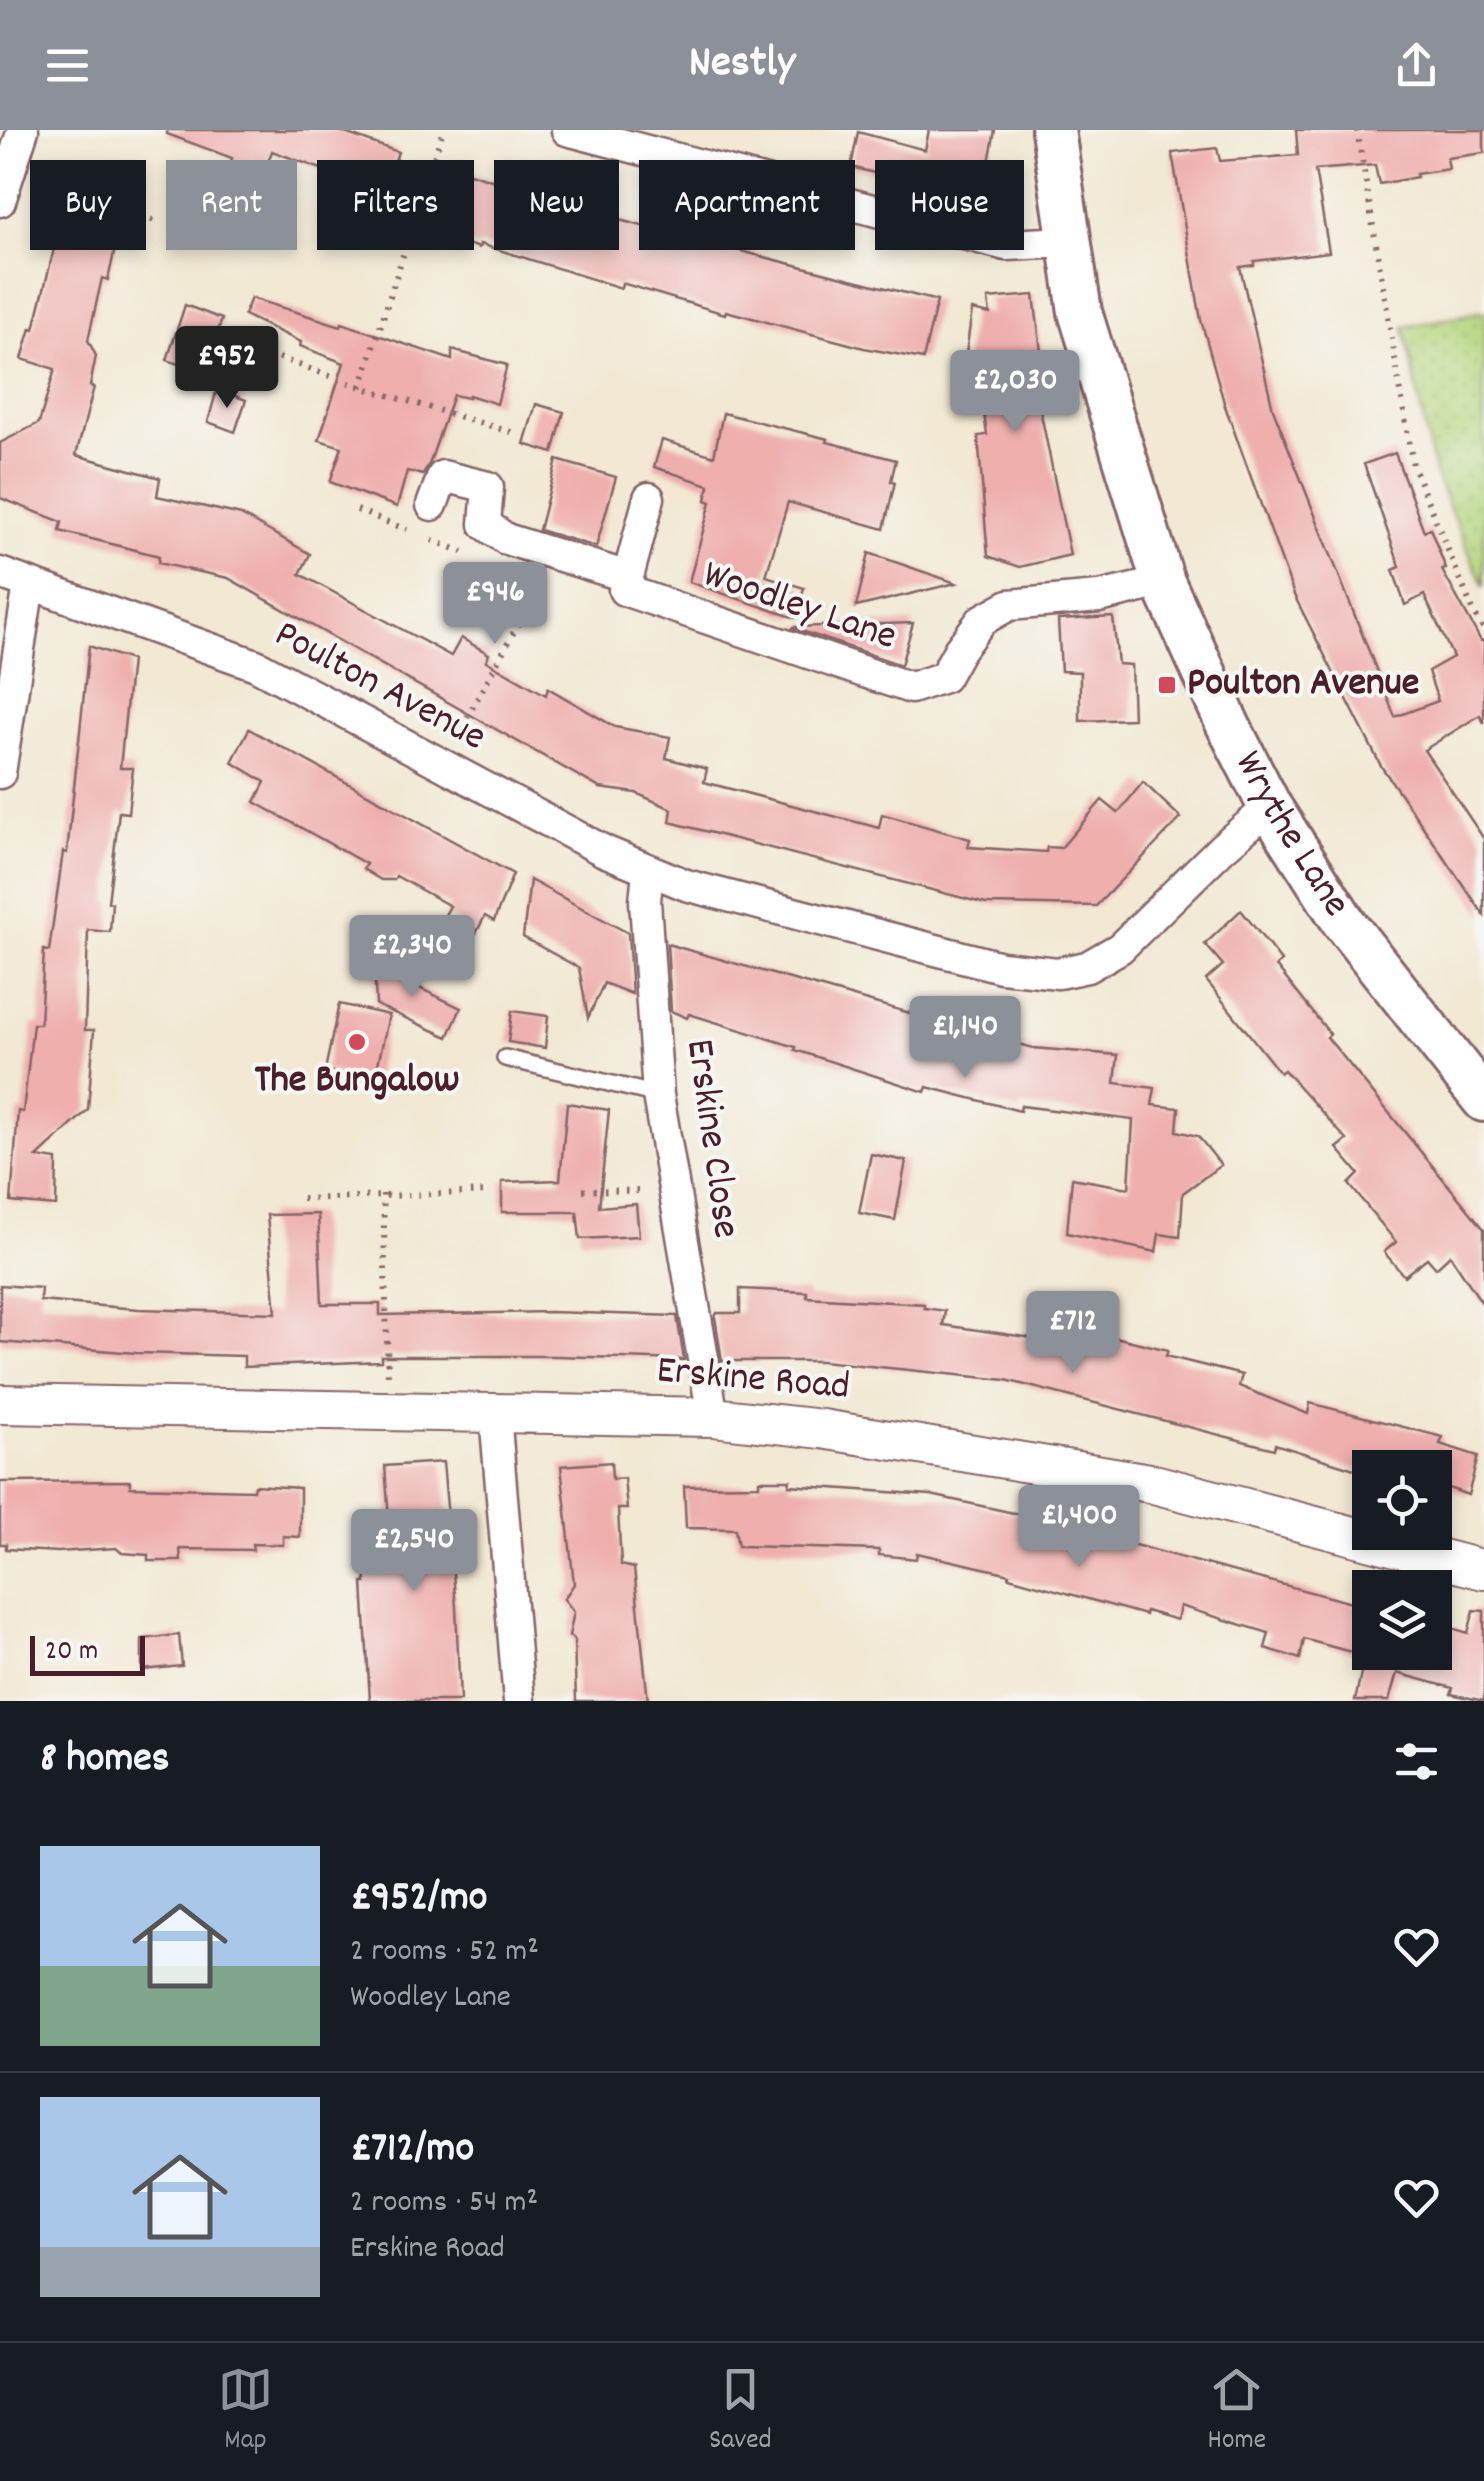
<!DOCTYPE html>
<meta charset="utf-8">
<style>
body{margin:0;font-family:Dekko,sans-serif;background:#242831;color:#f1f3f6;height:100vh;display:flex;flex-direction:column;font-size:38px;white-space:nowrap}
*{box-sizing:border-box;margin:0}
p{font-size:32px;color:#9ea1a6}
.icon{flex:none;width:55px;height:55px;fill:none;stroke:currentColor;stroke-width:2;stroke-linecap:round;stroke-linejoin:round}
.map{position:relative;height:1571px;overflow:hidden}
.sheet{display:flex;flex-direction:column;background:#171b24;flex:1}
.sheet>*{flex:none}
.banner{position:absolute;left:30px;top:30px;width:1425px;height:90px;display:flex;gap:20px}
.tools{position:absolute;left:1352px;top:1320px;display:grid;gap:20px}
.tools a{display:grid;place-items:center;width:100px;height:100px;border-radius:0px;background:#171b24;box-shadow:0 5px 15px #0003;font-size:50px}
.scale{position:absolute;left:30px;bottom:25px;width:115px;box-sizing:border-box;padding-left:10px;border:5px solid #4a1f2b;border-top:0;font-size:28px;line-height:35px;white-space:nowrap;color:#4a1f2b;-webkit-text-stroke:8px #f6f6f2;paint-order:stroke}
.price{position:absolute;translate:-50% -85px;padding:0 22px;border-radius:10px;background:#8c9099;color:#fff;font-size:32px;line-height:65px;filter:drop-shadow(0 2px 5px #0008)}
.price::after{content:'';position:absolute;left:50%;top:60px;width:30px;height:22px;margin-left:-15px;background:inherit;clip-path:polygon(0 0,100% 0,50% 100%)}
.price.selected{background:#222;color:#fff}
ul{padding:0;list-style:none}
li{display:flex;align-items:center;gap:30px;height:250px;padding:0 40px}
li+li{border-top:2px solid #363941}
li span{display:grid;place-items:center;flex:none;width:280px;height:200px;border-radius:0px;color:#555}
li>.icon{margin-inline-start:auto}
span .icon{width:120px;height:120px;fill:#fffc;stroke-width:1}
li b{font-size:42px}
h2{display:flex;justify-content:space-between;align-items:center;height:120px;padding:0 40px;font-size:42px}
.chip{padding:0 35px;border-radius:0px;background:#171b24;box-shadow:0 5px 15px #0003;font-size:35px;line-height:90px}
.chip.selected{background:#8c9099;color:#fff}
header{display:flex;justify-content:space-between;align-items:center;height:130px;padding:0 40px;background:#8c9099;color:#fff;font-size:45px;font-weight:700}
.menu{display:flex;justify-content:space-around;align-items:center;height:140px;border-top:2px solid #363941;background:#171b24;font-size:28px;color:#9ea1a6}
.menu a{display:grid;justify-items:center;gap:5px}
.menu .selected{color:#8c9099}
.map>svg:first-child{display:block}
.grass{fill:url(#grass-dots);stroke:#7f7a54;stroke-width:2.5}
.building{fill:#eeafad}
.lines{fill:none;stroke-linecap:round;stroke-linejoin:round}
.service-casing{stroke:#856566;stroke-width:20}
.minor-casing{stroke:#856566;stroke-width:35}
.tertiary-casing{stroke:#856566;stroke-width:42}
.secondary-casing{stroke:#856566;stroke-width:48}
.path{stroke:#856566;stroke-width:6;stroke-dasharray:2.5 8;stroke-linecap:butt}
.service{stroke:#fff;stroke-width:15}
.minor{stroke:#fff;stroke-width:30}
.tertiary{stroke:#fff;stroke-width:38}
.secondary{stroke:#fff;stroke-width:42}
.poi-dot{fill:#d1495b;stroke:#f6f6f2;stroke-width:4}
.labels{text-anchor:middle;dominant-baseline:central;stroke-width:8;stroke-linejoin:round;paint-order:stroke}
.street-label{font-size:40px;fill:#4a1f2b;stroke:#f6f6f2}
.poi-label{font-size:40px;font-weight:bold;fill:#4a1f2b;stroke:#f6f6f2;text-anchor:start}
</style>
<header><svg class="icon" aria-label="menu" viewBox="0 0 24 24"><path d="M4 6h16M4 12h16M4 18h16"/></svg>Nestly<svg class="icon" aria-label="share" viewBox="0 0 24 24"><path d="M12 15V3M7 8l5-5 5 5M5 13v7h14v-7"/></svg></header>
<div class="map">
<svg width="1484" height="1571" viewBox="0 0 1484 1571">
<defs>
<pattern id="grass-dots" width="8" height="8" patternUnits="userSpaceOnUse" patternTransform="scale(2.5)"><rect width="8" height="8" fill="#b4d67e"/><path d="M2 2h.1M6 6h.1" fill="none" stroke="#9cb76d" stroke-width="1.8" stroke-linecap="round"/></pattern>
</defs>
<rect width="100%" height="100%" fill="#f6f6f2"/>
<filter id="ink" filterUnits="userSpaceOnUse"><feTurbulence type="fractalNoise" baseFrequency=".01" numOctaves="2"/><feDisplacementMap in="SourceGraphic" scale="20" xChannelSelector="R" yChannelSelector="G"/><feConvolveMatrix kernelMatrix="1 2 1 2 8 2 1 2 1" color-interpolation-filters="sRGB"/></filter>
<filter id="wash" filterUnits="userSpaceOnUse"><feTurbulence type="fractalNoise" baseFrequency=".0048" numOctaves="4" result="noise"/><feDisplacementMap in="SourceGraphic" scale="40" xChannelSelector="R" yChannelSelector="G"/><feGaussianBlur stdDeviation="2.25" result="paint"/><feColorMatrix in="noise" values="0 0 0 0 0 0 0 0 0 0 0 0 0 0 0 0 0 1.4 0 .05"/><feComposite in="paint" operator="in"/></filter>
<g filter="url(#wash)">
<rect width="100%" height="100%" fill="#f2e8d3"/>
<!-- grass -->
<path class="grass" d="M1484 181V457L1434 343 1404 197Z"/>
<g id="blocks">
<!-- building -->
<g class="building">
<path d="M167 0H337L398 22 384 62 272 21 263 46 231 34 232 28 167 4Z"/>
<path d="M929 0H995L982 71 917 57V54L851 37 858 2 925 20Z"/>
<path d="M1296 0H1484V23L1447 28 1449 39 1416 44 1417 47 1379 54 1375 35 1315 40 1329 122 1254 131V135L1240 137 1273 279 1395 587 1438 571 1428 541 1453 527 1424 465 1405 475 1393 440 1400 437 1364 334 1395 323 1424 401 1430 398 1446 439 1442 440 1481 511 1484 510V593L1480 585 1424 620 1484 709V785L1381 636 1294 465 1225 276 1201 190 1172 23 1217 18 1220 31 1298 25Z"/>
<path d="M447 36 619 90 937 171 923 229 864 218 726 181 725 184 622 153 621 158 480 114 479 118 430 102Z"/>
<path d="M65 75 109 88 118 105 108 150 102 148 88 210 96 226 90 256 94 257 76 325 160 348 157 366 241 385 310 424 300 444 451 526 461 508 489 524 486 531 546 565 548 558 615 597 670 607 666 628 707 639 704 652 879 698 882 684 970 709 968 717 1046 722 1047 717 1061 718 1102 670 1118 683 1143 652 1181 688 1096 776 986 774 670 692 672 679 636 663 600 658 228 448 158 433 159 426 60 401 62 392 0 368V313L39 293 55 239 22 229 31 198 34 199Z"/>
<path d="M1034 165 1048 278 1040 279 1070 425 1020 437 988 426 978 306 987 305 978 241 964 238 972 180 990 184 988 169Z"/>
<path d="M251 168 341 196 342 193 452 230V220L507 235 497 274 469 265 468 268 453 265 430 332 423 345 407 341 397 377 330 352 342 317 319 310 344 233 300 216 301 212 244 185Z"/>
<path d="M185 175 222 189 204 243 167 230Z"/>
<path d="M217 259 246 270 235 302 208 292Z"/>
<path d="M536 274 564 282 553 323 524 314Z"/>
<path d="M723 283 828 309 827 312 896 330 891 351 895 352 884 399 788 372 766 446 804 458 795 488 689 452 711 372 706 370 709 355 654 337 662 310 714 326Z"/>
<path d="M557 330 616 347 596 417 539 400Z"/>
<path d="M869 423 956 453 856 477Z"/>
<path d="M1113 487 1118 534 1131 535 1133 589 1080 591V542L1061 541 1058 490Z"/>
<path d="M913 493 901 535 793 498 794 497Z"/>
<path d="M89 516 131 530 120 638H133L128 683 119 682 108 772 112 773 110 802 88 800 85 900H94L88 980 37 1027 57 1030 56 1076 11 1072 18 981 23 982 33 894H40L44 820 49 821 63 722 67 723Z"/>
<path d="M249 599 513 744 494 791 485 786 476 803 445 785 450 776 396 746 394 750H381L363 739 366 734 255 672 265 652 232 632Z"/>
<path d="M530 750 628 803 632 864 604 853 588 888 579 838 523 807Z"/>
<path d="M1241 780 1281 831 1276 836 1330 904 1327 907 1484 1099V1176L1450 1125 1436 1138 1427 1128 1404 1146 1384 1122 1396 1112 1349 1054 1359 1044 1337 1018 1347 1010 1284 940 1280 943 1206 850 1223 835 1205 814Z"/>
<path d="M667 814 1033 918 1118 925 1115 953 1155 958 1152 975 1179 978 1177 1001 1198 1006 1221 1035 1183 1063 1180 1107 1159 1104 1156 1122 1067 1103 1072 1048 1129 1058 1133 990 1021 976 1020 981 927 957 925 962 795 920 796 917 689 884 687 888 671 881Z"/>
<path d="M374 832 405 833V851L461 878 448 907 376 875Z"/>
<path d="M339 874 389 885 374 952 325 940Z"/>
<path d="M512 881 548 886 545 918 508 912Z"/>
<path d="M567 973 609 980 599 1077 636 1074 639 1106 580 1109 577 1082H502V1052L560 1050Z"/>
<path d="M871 1024 906 1031 895 1090 859 1083Z"/>
<path d="M318 1084 322 1174H380V1185L550 1182 677 1186 684 1230 557 1226H381V1231L244 1237V1226L136 1223 0 1212V1155L41 1158 40 1171 138 1179 276 1183 267 1085Z"/>
<path d="M740 1159 807 1162V1167L924 1174V1178L945 1181 943 1195 1033 1208 1037 1188 1168 1220 1166 1226 1242 1245 1239 1256 1308 1284 1310 1273 1443 1307 1440 1314 1478 1326 1468 1365 1435 1353V1331L1433 1338H1370V1344L1275 1314 1274 1319 1006 1250 821 1231H722L715 1187 717 1183H740Z"/>
<path d="M443 1332 456 1477 460 1571H370L363 1453H366L365 1431 392 1428 385 1336Z"/>
<path d="M611 1332 612 1349 624 1348 627 1379H618L621 1435 634 1438 648 1571H576L574 1509 569 1506 574 1482 564 1469 574 1454 561 1336Z"/>
<path d="M759 1350H790L789 1355 931 1365 1023 1385 1370 1478V1522H1435V1493L1468 1503 1474 1480 1484 1481V1571L1451 1564 1453 1558 1397 1543 1389 1571H1355L1363 1534 1356 1532 1358 1524 1304 1509 1300 1529 1265 1518 1269 1503 1180 1476 1177 1490 1146 1481 1145 1485 1009 1447 1010 1444 917 1423 916 1429 879 1425V1420L738 1416 735 1399 686 1398 684 1356 759 1355Z"/>
<path d="M130 1351V1357L253 1360 254 1355 300 1358V1407L283 1406V1415L252 1414 253 1420 180 1419 181 1431H148V1425L122 1423 116 1418 58 1422 6 1419V1414H0V1352Z"/>
<path d="M179 1505 182 1536 142 1540V1509Z"/>
</g>
</g>
</g>
<g filter="url(#ink)">
<use href="#blocks" fill-opacity="0" stroke="#856566" stroke-width="2.5"/>
<g class="lines">
<!-- service casing -->
<g class="service-casing">
<path id="service" d="M505 928 658 965"/>
</g>
<!-- minor casing -->
<g class="minor-casing">
<g id="minor">
<path d="M567 0 1006 115 1069 112"/>
<path d="M0 71 23 0"/>
<path d="M432 375 443 346 488 357 485 394 506 409 628 447 624 460 911 558 944 547 959 520 982 490 1009 475 1099 467 1163 452"/>
<path d="M0 443 256 535 604 721 686 755 1001 837 1058 843 1087 837 1120 818 1222 718 1270 677"/>
<path d="M628 447 649 368"/>
<path d="M0 643 29 454"/>
<path d="M648 741 645 771 658 965 713 1287"/>
<path d="M495 1284 519 1571"/>
</g>
</g>
<!-- tertiary casing -->
<g class="tertiary-casing">
<path id="tertiary" d="M0 1274 713 1287 822 1299 1150 1353 1484 1440"/>
</g>
<!-- secondary casing -->
<g class="secondary-casing">
<g id="secondary">
<path id="s1" d="M1053 0 1080 182 1163 452 1228 595 1270 677 1345 794 1484 970"/>
</g>
</g>
<!-- path -->
<g class="path">
<path d="M1357 0 1413 336 1475 485 1484 499"/>
<path d="M40 57 159 92"/>
<path d="M234 252 245 216 361 257 514 303"/>
<path d="M361 257 443 0"/>
<path d="M357 380 407 400"/>
<path d="M432 410 463 422"/>
<path d="M457 606 540 454"/>
<path d="M583 1060 642 1061"/>
<path d="M383 1064 388 1248"/>
<path d="M302 1069 490 1062"/>
</g>
<!-- service -->
<use href="#service" class="service"/>
<!-- minor -->
<use href="#minor" class="minor"/>
<!-- tertiary -->
<use href="#tertiary" class="tertiary"/>
<!-- secondary -->
<use href="#secondary" class="secondary"/>
</g>
</g>
<!-- markers -->
<g class="poi-dot">
<rect x="1157" y="545" width="20" height="20" rx="5"/>
<circle cx="357" cy="912" r="10"/>
</g>
<g class="labels">
<!-- street labels -->
<g class="street-label">
<text transform="translate(799 478) rotate(19)">Woodley Lane</text>
<text transform="translate(379 558) rotate(28)">Poulton Avenue</text>
<text stroke="none"><textPath href="#s1" startOffset="750">Wrythe Lane</textPath></text>
<text transform="translate(710 1009) rotate(82)">Erskine Close</text>
<text transform="translate(753 1251) rotate(5)">Erskine Road</text>
</g>
<!-- poi labels -->
<g class="poi-label">
<text x="1187" y="555">Poulton Avenue</text>
<text x="357" y="952" text-anchor="middle">The Bungalow</text>
</g>
</g>
</svg>
<div class="tools">
<a><svg class="icon" aria-label="locate" viewBox="0 0 24 24"><circle cx="12" cy="12" r="6"/><path d="M12 2v4M12 18v4M2 12h4M18 12h4"/></svg></a>
<a><svg class="icon" aria-label="layers" viewBox="0 0 24 24"><path d="M12 4l9 5-9 5-9-5zM3 14l9 5 9-5"/></svg></a>
</div>
<div class="scale">20 m</div>
<b class="price selected" style="left:227px;top:281px">£952</b>
<b class="price" style="left:1015px;top:305px">£2,030</b>
<b class="price" style="left:495px;top:517px">£946</b>
<b class="price" style="left:412px;top:870px">£2,340</b>
<b class="price" style="left:965px;top:951px">£1,140</b>
<b class="price" style="left:1073px;top:1246px">£712</b>
<b class="price" style="left:1079px;top:1440px">£1,400</b>
<b class="price" style="left:414px;top:1464px">£2,540</b>
<div class="banner">
<a class="chip">Buy</a>
<a class="chip selected">Rent</a>
<a class="chip">Filters</a>
<a class="chip">New</a>
<a class="chip">Apartment</a>
<a class="chip">House</a>
</div>
</div>
<section class="sheet">
<h2>8 homes<svg class="icon" aria-label="filters" viewBox="0 0 24 24"><path d="M4 7h16M4 17h16"/><circle cx="9" cy="7" r="2"/><circle cx="15" cy="17" r="2"/></svg></h2>
<ul>
<li><span style="background:linear-gradient(#a9c7e8 60%,#7fa58c 0)"><svg class="icon" aria-label="home" viewBox="0 0 24 24"><path d="M3 11l9-7 9 7M6 9v11h12V9"/></svg></span><div><b>£952/mo</b><p>2 rooms · 52 m²</p><p>Woodley Lane</p></div><svg class="icon" aria-label="heart" viewBox="0 0 24 24"><path d="M12 20l-8-8c-3-5 5-10 8-4 3-6 11-1 8 4z"/></svg></li>
<li><span style="background:linear-gradient(#a9c7e8 75%,#9aa5b1 0)"><svg class="icon" aria-label="home" viewBox="0 0 24 24"><path d="M3 11l9-7 9 7M6 9v11h12V9"/></svg></span><div><b>£712/mo</b><p>2 rooms · 54 m²</p><p>Erskine Road</p></div><svg class="icon" aria-label="heart" viewBox="0 0 24 24"><path d="M12 20l-8-8c-3-5 5-10 8-4 3-6 11-1 8 4z"/></svg></li>
</ul>
</section>
<nav class="menu">
<a class="selected"><svg class="icon" aria-label="map" viewBox="0 0 24 24"><path d="M3 6l6-2 6 2 6-2v14l-6 2-6-2-6 2zM9 4v14M15 6v14"/></svg>Map</a>
<a><svg class="icon" aria-label="saved" viewBox="0 0 24 24"><path d="M7 4h10v16l-5-4-5 4z"/></svg>Saved</a>
<a><svg class="icon" aria-label="home" viewBox="0 0 24 24"><path d="M3 11l9-7 9 7M6 9v11h12V9"/></svg>Home</a>
</nav>
